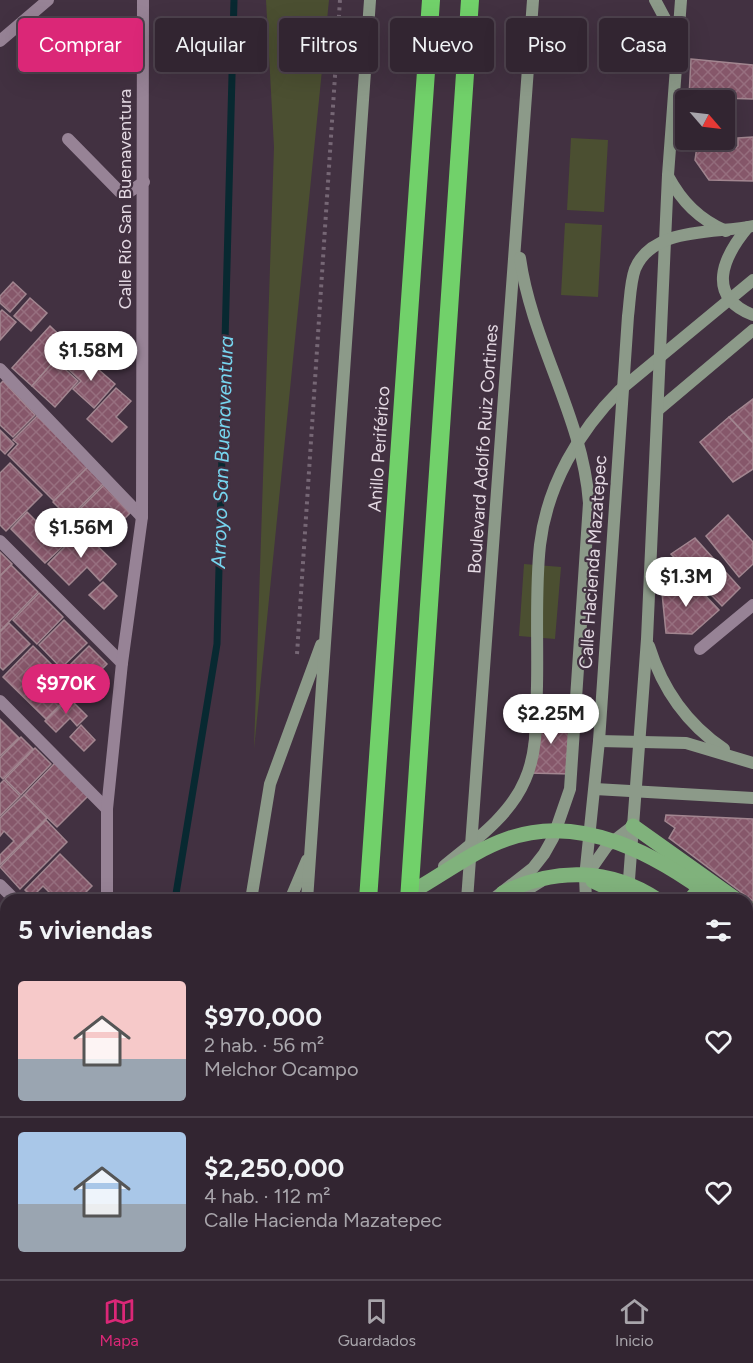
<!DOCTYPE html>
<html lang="es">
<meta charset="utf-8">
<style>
body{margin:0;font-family:Figtree,sans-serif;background:#3d313d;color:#f1f3f6;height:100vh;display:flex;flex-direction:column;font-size:22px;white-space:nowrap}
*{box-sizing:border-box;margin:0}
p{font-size:20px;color:#a8a5ab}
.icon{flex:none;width:33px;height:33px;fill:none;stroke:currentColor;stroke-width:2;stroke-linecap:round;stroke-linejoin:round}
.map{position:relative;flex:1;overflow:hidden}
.drawer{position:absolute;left:0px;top:894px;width:753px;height:386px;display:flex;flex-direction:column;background:#322531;border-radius:18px 18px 0 0;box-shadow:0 6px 24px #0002,0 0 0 2px #4d424d}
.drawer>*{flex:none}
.hud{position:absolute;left:18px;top:18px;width:717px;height:54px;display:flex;gap:12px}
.needle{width:39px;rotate:118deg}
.controls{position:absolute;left:675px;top:90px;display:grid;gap:12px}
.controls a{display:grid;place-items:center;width:60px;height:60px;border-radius:6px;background:#322531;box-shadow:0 6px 24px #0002,0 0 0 2px #4d424d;font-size:30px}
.price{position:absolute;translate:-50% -51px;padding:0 14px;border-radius:21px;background:#fff;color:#222;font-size:20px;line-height:39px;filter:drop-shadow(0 2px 3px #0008)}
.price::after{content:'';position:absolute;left:50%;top:36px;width:18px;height:14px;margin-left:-9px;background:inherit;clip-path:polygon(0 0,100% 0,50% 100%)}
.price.selected{background:#db2777;color:#fff}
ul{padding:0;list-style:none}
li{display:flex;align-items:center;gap:18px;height:150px;padding:0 18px}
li+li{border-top:2px solid #4d424d}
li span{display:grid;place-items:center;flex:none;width:168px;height:120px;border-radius:6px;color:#555}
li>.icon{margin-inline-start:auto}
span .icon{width:72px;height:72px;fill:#fffc;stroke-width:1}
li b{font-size:26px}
h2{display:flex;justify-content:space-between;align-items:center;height:72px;padding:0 18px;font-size:26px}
.pill{padding:0 21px;border-radius:6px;background:#322531;box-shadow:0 6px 24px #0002,0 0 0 2px #4d424d;font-size:21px;line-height:54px}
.pill.selected{background:#db2777;color:#fff}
.tabs{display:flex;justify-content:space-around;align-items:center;height:84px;border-top:2px solid #4d424d;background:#322531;font-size:16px;color:#a8a5ab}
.tabs a{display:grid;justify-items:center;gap:3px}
.tabs .selected{color:#db2777}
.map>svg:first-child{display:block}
.green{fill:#4b4f31}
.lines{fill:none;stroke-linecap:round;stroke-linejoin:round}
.stream{stroke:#082931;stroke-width:7}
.building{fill:url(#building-cross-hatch);stroke:#a28690;stroke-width:1.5}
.path{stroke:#766775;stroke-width:4;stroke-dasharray:3 4.5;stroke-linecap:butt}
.street{stroke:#978396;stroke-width:12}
.secondary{stroke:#8c9a89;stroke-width:12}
.primary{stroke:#80b27c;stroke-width:15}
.highway{stroke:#71d16a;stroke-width:18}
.labels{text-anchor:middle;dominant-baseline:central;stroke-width:4.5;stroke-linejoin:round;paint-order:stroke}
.street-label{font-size:18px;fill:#e4d9e3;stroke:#423141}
.water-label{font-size:20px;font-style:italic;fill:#76d5ef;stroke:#423141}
</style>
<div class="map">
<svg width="753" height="1279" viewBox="0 0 753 1279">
<defs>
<pattern id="building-cross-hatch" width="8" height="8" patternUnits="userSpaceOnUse" patternTransform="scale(1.5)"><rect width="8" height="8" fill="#86576a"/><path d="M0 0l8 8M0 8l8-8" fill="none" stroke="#976f7f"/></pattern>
</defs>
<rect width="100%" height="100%" fill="#423141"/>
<!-- green -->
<g class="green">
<path d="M266 0H329L254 749 274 147Z"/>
<path d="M571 138 608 140 604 212 567 210Z"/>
<path d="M565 223 602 225 598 297 561 295Z"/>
<path d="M524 564 561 567 555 639 519 636Z"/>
</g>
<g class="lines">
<!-- stream -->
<g class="stream">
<path d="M175 900 217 644 234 0"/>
<path d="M51 1279 53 1274"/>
</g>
</g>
<!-- building -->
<g class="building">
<path d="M691 59 753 65V99L689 97Z"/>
<path d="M724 131 731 132 732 151 738 146V138L753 137V181L709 180 695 160 698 140H724Z"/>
<path d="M13 282 26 294 10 312 0 303V296Z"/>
<path d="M30 298 47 313 31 331 14 316Z"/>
<path d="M2 310 16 322 0 340V312Z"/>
<path d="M50 326 69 344 32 386 12 368Z"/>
<path d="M82 355 115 384 94 408 73 389 81 381 69 370Z"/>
<path d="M55 360 78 381 55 407 32 386Z"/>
<path d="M3 381 35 415 13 437 0 425V384Z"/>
<path d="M116 388 131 401 116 417 127 427 112 442 87 419Z"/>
<path d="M753 399V443L729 417Z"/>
<path d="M37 416 88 467 54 501 8 455 18 444 13 440Z"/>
<path d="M729 417 753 443V469L733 482 700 442Z"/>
<path d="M0 430 14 444 5 454 0 449Z"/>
<path d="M10 463 42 495 6 531 0 525V473Z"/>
<path d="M88 467 104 483 69 518 53 502Z"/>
<path d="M104 485 130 513 99 545 71 518Z"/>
<path d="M27 512 40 525 48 517 60 529 51 537 62 547 45 563 11 529Z"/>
<path d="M728 515 753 542V564L739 577 706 536Z"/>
<path d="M81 530 116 564 100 581 87 567 69 585 48 564Z"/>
<path d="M695 538 740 588 722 606 671 554Z"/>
<path d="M0 552 12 564 0 576Z"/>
<path d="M11 565 38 592 0 631V576Z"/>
<path d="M687 576 719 610 692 634 666 633 662 593Z"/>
<path d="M103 582 117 596 104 609 89 595Z"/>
<path d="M39 593 63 617 37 644 13 620Z"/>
<path d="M64 620 87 643 61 668 39 645Z"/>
<path d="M9 623 30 644 3 670 0 667V632Z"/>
<path d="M33 646 76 689 46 719 3 677Z"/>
<path d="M89 646 107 664 82 689 64 671Z"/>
<path d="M69 698 87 716 77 726 70 718 56 732 45 721Z"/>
<path d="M531 715 573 717 571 774 528 773Z"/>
<path d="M0 719 19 738 0 756Z"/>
<path d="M81 725 95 740 84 751 70 737Z"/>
<path d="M21 737 33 749 3 779 0 776V758Z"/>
<path d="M35 748 51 764 21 795 5 779Z"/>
<path d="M55 763 88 796 57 827 24 795Z"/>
<path d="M4 780 20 796 0 816V784Z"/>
<path d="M24 795 47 818 0 865V855L14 841 4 831 0 836V818Z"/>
<path d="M666 815 753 819V901L669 838 675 828 665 821Z"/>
<path d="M46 820 67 842 20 889 0 867Z"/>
<path d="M60 854 92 886 78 900H57L43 886 32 897 25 890Z"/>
<path d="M747 996 753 1000V1064L749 1070 753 1073V1084L747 1092Z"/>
</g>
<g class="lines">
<!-- path -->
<path class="path" d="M297 654 340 0"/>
<!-- street -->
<g class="street">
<path d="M0 41 48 0"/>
<path d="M68 139 120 192H129L144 182"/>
<path d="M0 369 142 517"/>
<path d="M0 541 122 663"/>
<path d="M700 649 753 605"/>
<path d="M0 701 107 809"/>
<path d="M0 885 15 900"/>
<path d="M107 900V809L122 663 142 517 143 0"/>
<path d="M729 1274 736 1279"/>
</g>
<!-- secondary -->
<g class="secondary">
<path d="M655 0 678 43"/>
<path d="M668 176C682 202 699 219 726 231"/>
<path d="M748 227C723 257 705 296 753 315"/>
<path d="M658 410 753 330"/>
<path d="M649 646C662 688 687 724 724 749"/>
<path d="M599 741 686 743 753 763"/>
<path d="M595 789 753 798"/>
<path d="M444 866C473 842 510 816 525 780 538 751 536 717 537 686 538 639 535 591 540 545 547 485 579 431 620 390L753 280"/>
<path d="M586 876 607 846 633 826"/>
<path d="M628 893 647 639 668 175 681 0"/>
<path d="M251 900 270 784 321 645"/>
<path d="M290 900 307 860"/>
<path d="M307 900 370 0"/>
<path d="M467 900 533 0"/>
<path d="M492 900 533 868 544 854 553 838 570 789 589 503C583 418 532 343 520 258"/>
<path d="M518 900 527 890 540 882"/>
<path d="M586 900 585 877 599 741 628 316C630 301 630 283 635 269 653 226 715 234 753 226"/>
<path d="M0 930 6 936"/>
<path d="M0 952 6 957"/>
<path d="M0 1015 6 1020"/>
<path d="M0 1084 6 1086"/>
<path d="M0 1243 6 1234"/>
<path d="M212 1274 213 1279"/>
<path d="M242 1279V1274"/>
<path d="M282 1279 283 1274"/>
<path d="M437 1279V1274"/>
<path d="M611 1279V1274"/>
</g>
<!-- primary -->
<g class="primary">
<path d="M633 826 737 900"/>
<path d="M593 881 633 900"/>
<path d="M415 890C445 873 475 850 507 839 582 812 659 856 717 900"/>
<path d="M503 893C555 867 610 868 658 900"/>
<path d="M690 900 695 894 712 891"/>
<path d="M747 907 753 912"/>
<path d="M747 923 753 927"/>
<path d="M747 966 753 970"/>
<path d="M747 982 753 987"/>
</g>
<!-- highway -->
<g class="highway">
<path d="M368 900 431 0"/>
<path d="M409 900 470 0"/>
<path d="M342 1279V1274"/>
<path d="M383 1279 384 1274"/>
</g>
</g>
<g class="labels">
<!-- street labels -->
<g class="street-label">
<text transform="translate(125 199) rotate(-90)">Calle Río San Buenaventura</text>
<text transform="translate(379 449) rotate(-86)">Anillo Periférico</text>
<text transform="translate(483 449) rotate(-86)">Boulevard Adolfo Ruiz Cortines</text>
<text transform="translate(593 562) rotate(-86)">Calle Hacienda Mazatepec</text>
</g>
<!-- water labels -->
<g class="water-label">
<text transform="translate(222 452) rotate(-88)">Arroyo San Buenaventura</text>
</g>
</g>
</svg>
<div class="controls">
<a><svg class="needle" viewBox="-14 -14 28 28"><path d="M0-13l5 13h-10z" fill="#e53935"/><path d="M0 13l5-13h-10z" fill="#a8a5ab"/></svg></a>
</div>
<b class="price" style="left:91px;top:382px">$1.58M</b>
<b class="price" style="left:81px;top:559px">$1.56M</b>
<b class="price" style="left:686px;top:608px">$1.3M</b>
<b class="price selected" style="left:66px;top:715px">$970K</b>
<b class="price" style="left:551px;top:745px">$2.25M</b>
<div class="hud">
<a class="pill selected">Comprar</a>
<a class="pill">Alquilar</a>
<a class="pill">Filtros</a>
<a class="pill">Nuevo</a>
<a class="pill">Piso</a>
<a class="pill">Casa</a>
</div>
<section class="drawer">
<h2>5 viviendas<svg class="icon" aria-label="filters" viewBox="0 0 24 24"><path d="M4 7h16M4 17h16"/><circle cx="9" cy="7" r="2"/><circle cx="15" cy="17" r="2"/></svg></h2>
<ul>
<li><span style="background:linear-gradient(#f6c9c9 65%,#9aa5b1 0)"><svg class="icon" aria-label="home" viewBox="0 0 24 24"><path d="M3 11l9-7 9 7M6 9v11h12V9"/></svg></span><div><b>$970,000</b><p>2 hab. · 56 m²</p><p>Melchor Ocampo</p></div><svg class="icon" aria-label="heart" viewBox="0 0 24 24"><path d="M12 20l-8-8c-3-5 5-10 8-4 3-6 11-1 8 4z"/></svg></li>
<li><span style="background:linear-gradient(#a9c7e8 60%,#9aa5b1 0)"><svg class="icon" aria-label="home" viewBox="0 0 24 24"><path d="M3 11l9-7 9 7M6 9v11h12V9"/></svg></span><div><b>$2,250,000</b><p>4 hab. · 112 m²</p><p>Calle Hacienda Mazatepec</p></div><svg class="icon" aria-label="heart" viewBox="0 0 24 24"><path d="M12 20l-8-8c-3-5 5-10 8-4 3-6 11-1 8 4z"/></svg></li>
</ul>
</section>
</div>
<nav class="tabs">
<a class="selected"><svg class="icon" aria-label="map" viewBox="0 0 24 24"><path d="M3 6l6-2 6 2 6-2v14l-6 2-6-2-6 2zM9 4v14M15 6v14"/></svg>Mapa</a>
<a><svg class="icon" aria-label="saved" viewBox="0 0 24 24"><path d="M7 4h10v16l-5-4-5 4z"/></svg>Guardados</a>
<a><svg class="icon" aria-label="home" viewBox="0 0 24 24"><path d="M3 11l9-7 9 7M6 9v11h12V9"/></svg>Inicio</a>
</nav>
